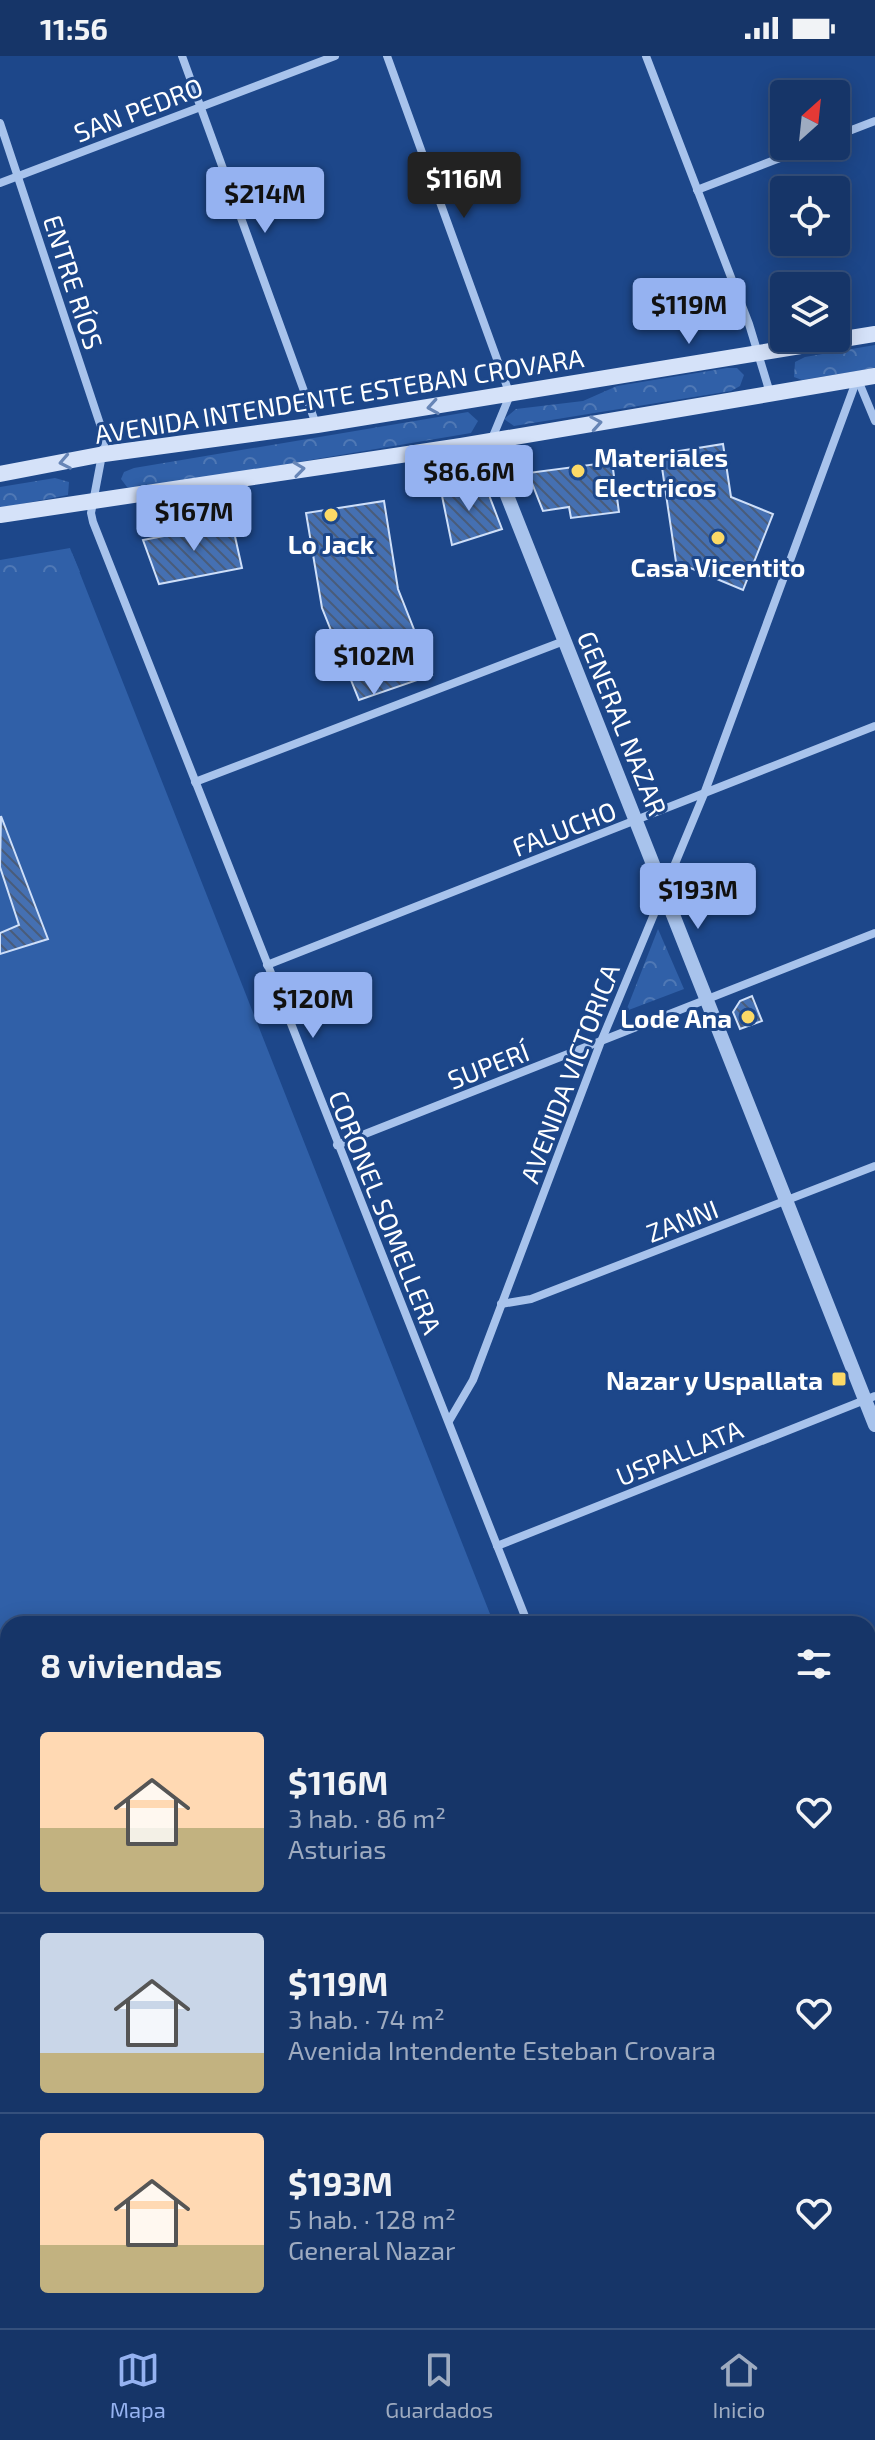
<!DOCTYPE html>
<html lang="es">
<meta charset="utf-8">
<style>
body{margin:0;font-family:"Exo 2",sans-serif;background:#1f3d6e;color:#f1f3f6;height:100vh;display:flex;flex-direction:column;font-size:30px;white-space:nowrap}
*{box-sizing:border-box;margin:0}
p{font-size:26px;color:#9eabc0}
.icon{flex:none;width:44px;height:44px;fill:none;stroke:currentColor;stroke-width:2;stroke-linecap:round;stroke-linejoin:round}
.map{position:relative;flex:1;overflow:hidden}
.sheet{position:absolute;left:0px;top:1560px;width:876px;height:712px;display:flex;flex-direction:column;background:#163568;border-radius:24px 24px 0 0;box-shadow:0 4px 20px #0003,0 0 0 2px #35507c}
.sheet>*{flex:none}
.needle{width:52px;rotate:27deg}
.controls{position:absolute;left:770px;top:24px;display:grid;gap:16px}
.controls a{display:grid;place-items:center;width:80px;height:80px;border-radius:8px;background:#163568;box-shadow:0 4px 20px #0003,0 0 0 2px #35507c;font-size:40px}
.price{position:absolute;translate:-50% -68px;padding:0 18px;border-radius:8px;background:#95b2f1;color:#111;font-size:26px;line-height:52px;filter:drop-shadow(0 2px 4px #0008)}
.price::after{content:'';position:absolute;left:50%;top:48px;width:24px;height:18px;margin-left:-12px;background:inherit;clip-path:polygon(0 0,100% 0,50% 100%)}
.price.on{background:#222;color:#fff}
ul{padding:0;list-style:none}
li{display:flex;align-items:center;gap:24px;height:200px;padding:0 40px}
li+li{border-top:2px solid #35507c}
li span{display:grid;place-items:center;flex:none;width:224px;height:160px;border-radius:8px;color:#555}
li>.icon{margin-inline-start:auto}
span .icon{width:96px;height:96px;fill:#fffc;stroke-width:1}
li b{font-size:34px}
h2{display:flex;justify-content:space-between;align-items:center;height:96px;padding:0 40px;font-size:34px}
.status{display:flex;justify-content:space-between;align-items:center;height:56px;padding:0 40px;background:#163568;direction:ltr}
.status svg{height:22px;fill:currentColor}
.menu{display:flex;justify-content:space-around;align-items:center;height:112px;border-top:2px solid #35507c;background:#163568;font-size:22px;color:#9eabc0}
.menu a{display:grid;justify-items:center;gap:4px}
.menu .on{color:#95b2f1}
.map>svg:first-child{display:block}
.grass{fill:#3060a8}
.park{fill:url(#park-crowns)}
.building{fill:url(#building-back-hatch);stroke:#cedff9;stroke-width:2}
.lines{fill:none;stroke-linecap:round;stroke-linejoin:round}
.minor{stroke:#a8c3ec;stroke-width:8}
.tertiary{stroke:#a8c3ec;stroke-width:14}
.secondary{stroke:#d5e2f9;stroke-width:16}
.oneway{stroke:#6785b6}
.poi-dot{fill:#fbd967;stroke:#1d478a;stroke-width:3}
.labels{text-anchor:middle;dominant-baseline:central;stroke-width:6;stroke-linejoin:round;paint-order:stroke}
.street-label{font-size:26px;fill:#fff;stroke:#1d478a}
.poi-label{font-size:26px;font-weight:bold;fill:#fff;stroke:#1d478a}
</style>
<div class="status"><b>11:56</b><svg viewBox="0 0 49 12"><path d="M0 12V9h3v3zM5 12V6h3v6zM10 12V3h3v9zM15 12V0h3v12zM26 1h20v11H26zM47 4h2v5h-2z"/></svg></div>
<div class="map">
<svg width="875" height="2272" viewBox="0 0 875 2272">
<defs>
<pattern id="park-crowns" width="20" height="18" patternUnits="userSpaceOnUse" patternTransform="scale(2)"><rect width="20" height="18" fill="#3060a8"/><path d="M2 6a3 3 0 1 1 6 0M12 15a3 3 0 1 1 6 0" fill="none" stroke="#4f78b5"/></pattern>
<pattern id="building-back-hatch" width="6" height="6" patternUnits="userSpaceOnUse" patternTransform="scale(2)"><rect width="6" height="6" fill="#4570b2"/><path d="M-1 5l2 2M0 0l6 6M5-1l2 2" fill="none" stroke="#495c7a"/></pattern>
</defs>
<rect width="100%" height="100%" fill="#1d478a"/>
<!-- grass -->
<g class="grass">
<path d="M70 492 494 1568H8V2000L0 2002V504Z"/>
<path d="M8 2196V2264H768L771 2272H0V2199Z"/>
</g>
<!-- park -->
<g class="park">
<path d="M875 289V312L802 324 794 321 795 306 805 301Z"/>
<path d="M727 312H737L744 319 740 330 731 335 514 370 504 363 516 353 583 345 617 330Z"/>
<path d="M468 356 478 365 471 377 137 433 127 431 121 423 124 416 134 412Z"/>
<path d="M55 422 69 426 68 439 0 452V431Z"/>
<path d="M72 497 80 516 0 531V509Z"/>
<path d="M658 873 684 933 626 955Z"/>
</g>
<!-- building -->
<g class="building">
<path d="M723 388 731 441 773 458 743 534 676 506 660 398Z"/>
<path d="M612 406 619 456 571 462 569 451 543 455 528 417Z"/>
<path d="M473 426 487 434 502 473 452 489 441 435Z"/>
<path d="M384 445 398 533 432 619 359 644 322 552 306 457Z"/>
<path d="M232 467 242 512 159 528 143 484Z"/>
<path d="M1 760 48 883 0 898V877L19 869 0 811Z"/>
<path d="M752 940 762 965 740 973 733 956 740 945Z"/>
</g>
<g class="lines">
<!-- minor -->
<g class="minor">
<path d="M182 0 316 368"/>
<path d="M387 0 510 339 491 385"/>
<path d="M646 0 749 268 770 337"/>
<path d="M0 67 105 383 91 457 93 466 528 1568"/>
<path d="M836 80 875 65"/>
<path d="M0 127 335 0"/>
<path d="M697 134 811 90"/>
<path d="M858 324 875 365"/>
<path d="M195 726 564 585"/>
<path d="M267 909 875 670"/>
<path d="M337 1089 875 877"/>
<path d="M501 1248 531 1243 875 1110"/>
<path d="M449 1365 473 1324 600 988 704 738 857 323"/>
<path d="M497 1490 875 1340"/>
<path d="M868 1581 875 1578"/>
<path d="M868 1813 875 1810"/>
<path d="M868 2019 875 2017"/>
<path d="M868 2227 875 2224"/>
<path d="M802 2264 805 2272"/>
</g>
<!-- tertiary -->
<path class="tertiary" d="M491 385V399L875 1369"/>
<!-- secondary -->
<g class="secondary">
<path d="M0 418 104 398 317 369 875 278"/>
<path d="M0 459 461 390 875 320"/>
</g>
</g>
<!-- one-way arrows -->
<defs><path id="oneway-chevron" d="M-2-3.5L2.5 0L-2 3.5" fill="none" stroke-width="1.6" stroke-linecap="round" stroke-linejoin="round" transform="scale(2)"/></defs>
<g class="oneway">
<use href="#oneway-chevron" transform="translate(433 351) rotate(171)"/>
<use href="#oneway-chevron" transform="translate(596 367) rotate(-10)"/>
<use href="#oneway-chevron" transform="translate(65 406) rotate(169)"/>
<use href="#oneway-chevron" transform="translate(299 413) rotate(-8)"/>
</g>
<!-- markers -->
<g class="poi-dot">
<circle cx="578" cy="415" r="8"/>
<circle cx="331" cy="459" r="8"/>
<circle cx="718" cy="482" r="8"/>
<circle cx="748" cy="961" r="8"/>
<rect x="831" y="1315" width="16" height="16" rx="4"/>
</g>
<g class="labels">
<!-- street labels -->
<g class="street-label">
<text transform="translate(138 53) rotate(-21)">SAN PEDRO</text>
<text transform="translate(74 226) rotate(72)">ENTRE RÍOS</text>
<text transform="translate(339 339) rotate(-9)">AVENIDA INTENDENTE ESTEBAN CROVARA</text>
<text transform="translate(623 667) rotate(68)">GENERAL NAZAR</text>
<text transform="translate(564 772) rotate(-21)">FALUCHO</text>
<text transform="translate(488 1009) rotate(-21)">SUPERÍ</text>
<text transform="translate(569 1017) rotate(-69)">AVENIDA VICTORICA</text>
<text transform="translate(386 1156) rotate(68)">CORONEL SOMELLERA</text>
<text transform="translate(682 1164) rotate(-21)">ZANNI</text>
<text transform="translate(679 1396) rotate(-22)">USPALLATA</text>
</g>
<!-- poi labels -->
<g class="poi-label">
<text x="594" y="400" text-anchor="start">Materiales<tspan x="594" dy="30">Electricos</tspan></text>
<text x="331" y="487">Lo Jack</text>
<text x="718" y="510">Casa Vicentito</text>
<text x="732" y="961" text-anchor="end">Lode Ana</text>
<text x="823" y="1323" text-anchor="end">Nazar y Uspallata</text>
</g>
</g>
</svg>
<div class="controls">
<a><svg class="needle" viewBox="-14 -14 28 28"><path d="M0-13l5 13h-10z" fill="#e53935"/><path d="M0 13l5-13h-10z" fill="#9eabc0"/></svg></a>
<a><svg class="icon" aria-label="locate" viewBox="0 0 24 24"><circle cx="12" cy="12" r="6"/><path d="M12 2v4M12 18v4M2 12h4M18 12h4"/></svg></a>
<a><svg class="icon" aria-label="layers" viewBox="0 0 24 24"><path d="M12 4l9 5-9 5-9-5zM3 14l9 5 9-5"/></svg></a>
</div>
<b class="price on" style="left:464px;top:164px">$116M</b>
<b class="price" style="left:265px;top:179px">$214M</b>
<b class="price" style="left:689px;top:290px">$119M</b>
<b class="price" style="left:469px;top:457px">$86.6M</b>
<b class="price" style="left:194px;top:497px">$167M</b>
<b class="price" style="left:374px;top:641px">$102M</b>
<b class="price" style="left:698px;top:875px">$193M</b>
<b class="price" style="left:313px;top:984px">$120M</b>
<section class="sheet">
<h2>8 viviendas<svg class="icon" aria-label="filters" viewBox="0 0 24 24"><path d="M4 7h16M4 17h16"/><circle cx="9" cy="7" r="2"/><circle cx="15" cy="17" r="2"/></svg></h2>
<ul>
<li><span style="background:linear-gradient(#ffd9b3 60%,#c2b280 0)"><svg class="icon" aria-label="home" viewBox="0 0 24 24"><path d="M3 11l9-7 9 7M6 9v11h12V9"/></svg></span><div><b>$116M</b><p>3 hab. · 86 m²</p><p>Asturias</p></div><svg class="icon" aria-label="heart" viewBox="0 0 24 24"><path d="M12 20l-8-8c-3-5 5-10 8-4 3-6 11-1 8 4z"/></svg></li>
<li><span style="background:linear-gradient(#c9d6e8 75%,#c2b280 0)"><svg class="icon" aria-label="home" viewBox="0 0 24 24"><path d="M3 11l9-7 9 7M6 9v11h12V9"/></svg></span><div><b>$119M</b><p>3 hab. · 74 m²</p><p>Avenida Intendente Esteban Crovara</p></div><svg class="icon" aria-label="heart" viewBox="0 0 24 24"><path d="M12 20l-8-8c-3-5 5-10 8-4 3-6 11-1 8 4z"/></svg></li>
<li><span style="background:linear-gradient(#ffd9b3 70%,#c2b280 0)"><svg class="icon" aria-label="home" viewBox="0 0 24 24"><path d="M3 11l9-7 9 7M6 9v11h12V9"/></svg></span><div><b>$193M</b><p>5 hab. · 128 m²</p><p>General Nazar</p></div><svg class="icon" aria-label="heart" viewBox="0 0 24 24"><path d="M12 20l-8-8c-3-5 5-10 8-4 3-6 11-1 8 4z"/></svg></li>
</ul>
</section>
</div>
<nav class="menu">
<a class="on"><svg class="icon" aria-label="map" viewBox="0 0 24 24"><path d="M3 6l6-2 6 2 6-2v14l-6 2-6-2-6 2zM9 4v14M15 6v14"/></svg>Mapa</a>
<a><svg class="icon" aria-label="saved" viewBox="0 0 24 24"><path d="M7 4h10v16l-5-4-5 4z"/></svg>Guardados</a>
<a><svg class="icon" aria-label="home" viewBox="0 0 24 24"><path d="M3 11l9-7 9 7M6 9v11h12V9"/></svg>Inicio</a>
</nav>
